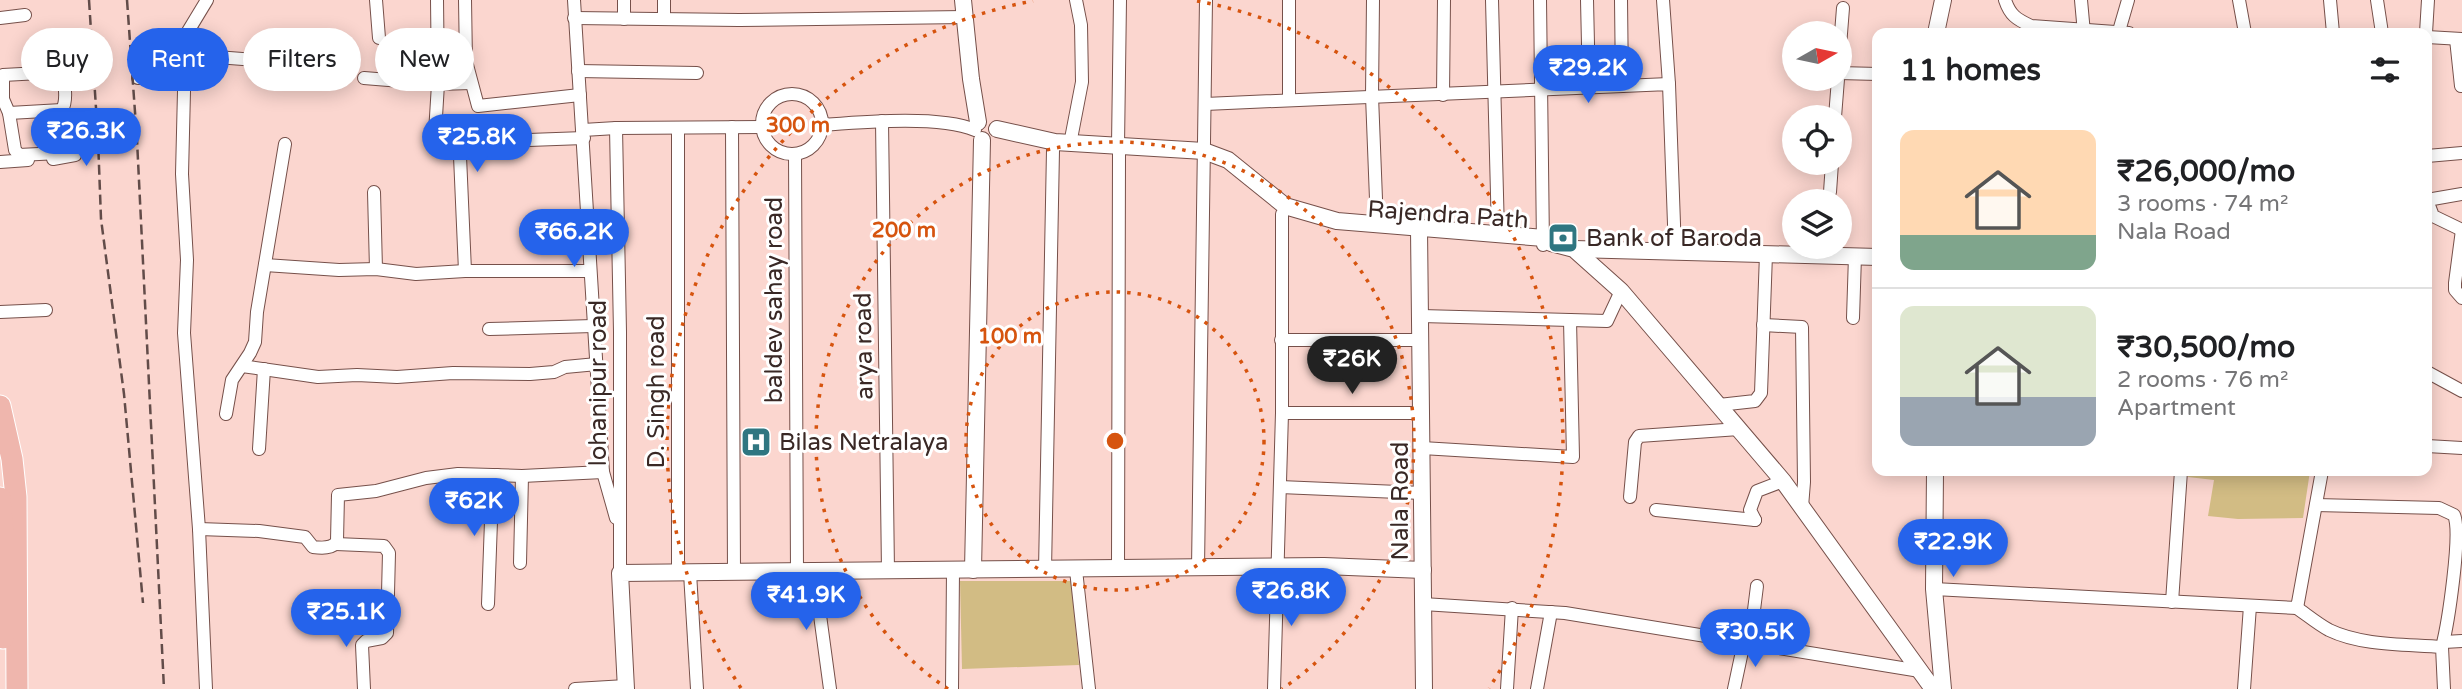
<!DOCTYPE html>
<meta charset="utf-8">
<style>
body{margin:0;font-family:"Varela Round",sans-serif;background:#f2f2f2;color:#202124;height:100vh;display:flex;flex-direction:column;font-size:26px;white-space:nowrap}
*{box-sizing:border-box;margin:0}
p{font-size:23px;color:#757577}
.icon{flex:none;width:38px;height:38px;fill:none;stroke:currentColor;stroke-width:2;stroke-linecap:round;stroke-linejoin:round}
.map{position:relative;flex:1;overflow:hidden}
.sheet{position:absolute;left:1872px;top:28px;width:560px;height:448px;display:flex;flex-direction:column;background:#fff;border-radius:14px;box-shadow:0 4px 18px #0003}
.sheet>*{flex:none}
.banner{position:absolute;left:21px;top:28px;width:665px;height:63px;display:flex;gap:14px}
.needle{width:46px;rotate:81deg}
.tools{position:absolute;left:1782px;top:21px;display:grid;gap:14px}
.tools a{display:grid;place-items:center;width:70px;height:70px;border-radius:50%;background:#fff;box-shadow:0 4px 18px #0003;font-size:35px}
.price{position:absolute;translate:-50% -60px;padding:0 16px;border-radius:24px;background:#2563eb;color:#fff;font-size:23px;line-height:46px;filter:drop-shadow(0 2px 4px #0008)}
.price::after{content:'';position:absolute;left:50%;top:42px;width:21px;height:16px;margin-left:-10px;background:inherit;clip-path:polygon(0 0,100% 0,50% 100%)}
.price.active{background:#222;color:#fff}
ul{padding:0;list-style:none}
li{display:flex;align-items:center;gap:21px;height:175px;padding:0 28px}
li+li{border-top:2px solid #e0e0e0}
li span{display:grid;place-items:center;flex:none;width:196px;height:140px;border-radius:14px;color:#555}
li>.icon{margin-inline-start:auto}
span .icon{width:84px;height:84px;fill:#fffc;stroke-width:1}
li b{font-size:30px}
h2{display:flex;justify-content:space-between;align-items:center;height:84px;padding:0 28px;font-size:30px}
.tag{padding:0 24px;border-radius:32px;background:#fff;box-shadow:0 4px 18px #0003;font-size:24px;line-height:63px}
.tag.active{background:#2563eb;color:#fff}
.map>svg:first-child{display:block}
.green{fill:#d2bc84}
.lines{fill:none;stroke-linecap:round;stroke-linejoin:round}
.street-casing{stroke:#76504a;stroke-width:14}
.secondary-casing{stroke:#76504a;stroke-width:18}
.highway-casing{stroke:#fff;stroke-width:23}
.street{stroke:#fff;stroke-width:12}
.secondary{stroke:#fff;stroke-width:16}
.highway{stroke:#efb6ad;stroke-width:21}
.rail{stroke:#624c49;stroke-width:2.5;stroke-dasharray:10 5;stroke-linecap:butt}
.ring{fill:none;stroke:#d6540e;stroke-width:3.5;stroke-dasharray:3.5 7}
.labels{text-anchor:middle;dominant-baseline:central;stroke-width:6;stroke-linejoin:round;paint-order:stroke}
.street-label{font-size:24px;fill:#392825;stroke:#fff}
.poi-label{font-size:24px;fill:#392825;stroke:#fff;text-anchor:start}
.centre{fill:#d6540e;stroke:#fff;stroke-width:3.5}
.ring-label{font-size:21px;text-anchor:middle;font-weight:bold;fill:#d6540e;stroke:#fff;stroke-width:6;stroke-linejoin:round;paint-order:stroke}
</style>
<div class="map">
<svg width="2462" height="689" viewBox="0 0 2462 689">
<rect width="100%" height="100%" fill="#fbd6cf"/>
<!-- green -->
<g class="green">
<path d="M2189 471H2310L2303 518 2238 519 2208 516 2214 480 2188 477Z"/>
<path d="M960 581H1071L1079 665 962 669Z"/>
</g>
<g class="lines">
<!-- street casing -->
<g class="street-casing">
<g id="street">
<path d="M376 0 379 38"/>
<path d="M437 0 438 84 435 133H459L465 271H590"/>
<path d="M465 0 466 61 478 106 580 95"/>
<path d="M574 0 603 472 616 518"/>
<path d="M1289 0V100"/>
<path d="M1373 0 1372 96 1377 225"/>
<path d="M1492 0 1498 233"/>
<path d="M1540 0 1543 245"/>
<path d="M1587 0 1589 88"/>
<path d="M1621 0 1622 86"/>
<path d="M1663 0 1669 84"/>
<path d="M2005 0C2010 15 2016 19 2031 26L2129 33"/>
<path d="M2081 0 2084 33"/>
<path d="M2239 0 2245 33"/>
<path d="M2330 0 2333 33"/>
<path d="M2377 0 2382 33"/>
<path d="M0 18 25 15"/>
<path d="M574 18 739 20 964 17"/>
<path d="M624 19V0"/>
<path d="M664 19V0"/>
<path d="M2119 31 2128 0"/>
<path d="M189 32 202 36 203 56 320 65"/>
<path d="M2426 33 2428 0"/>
<path d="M2427 37 2462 39"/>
<path d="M2456 39 2461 86"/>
<path d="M1839 59 1843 8"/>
<path d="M578 71 697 73"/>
<path d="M59 72C66 81 67 101 62 110 66 123 68 140 62 153H59L19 155 15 150 9 113 3 99V75Z"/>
<path d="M1839 73 1878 74"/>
<path d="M138 78 157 75 164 71 207 0"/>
<path d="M364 78 438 84 471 83"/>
<path d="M184 91 182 174 187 260 184 333 199 529 206 689"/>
<circle cx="792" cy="124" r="30"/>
<path d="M1443 95 1444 0"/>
<path d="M1205 104 1669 84 1675 252"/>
<path d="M9 113 62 110"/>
<path d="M1835 117 1838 79"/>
<path d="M882 121 888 571"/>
<path d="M822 125C862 122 940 115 975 130"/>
<path d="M732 127 734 572"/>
<path d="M583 130 616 128"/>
<path d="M477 142 584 138"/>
<path d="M1070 144 1082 82 1081 25 1076 0"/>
<path d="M1118 145 1120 0"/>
<path d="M795 154 797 571"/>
<path d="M2427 156 2462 153"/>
<path d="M53 159 75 155V116"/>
<path d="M0 162 28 160"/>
<path d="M374 192 376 269"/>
<path d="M1830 192 1832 163"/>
<path d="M2427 200 2433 216 2462 230"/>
<path d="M2427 200 2462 194"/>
<path d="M2462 230 2455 283V290L2462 298"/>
<path d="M265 265 339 270 376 269 416 274 465 271"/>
<path d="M0 312 46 310"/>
<path d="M1421 316 1607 321 1621 291"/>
<path d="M1853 318 1855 256"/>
<path d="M1763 325 1802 327 1804 482 1802 507"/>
<path d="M489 329 593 326"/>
<path d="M1281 340H1422"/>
<path d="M242 366 318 377 357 375 397 377 453 373 530 374 554 372 565 367 597 364"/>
<path d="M2427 372 2462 391"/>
<path d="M1719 405 1755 401 1761 393 1766 254"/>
<path d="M1282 413H1422"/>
<path d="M226 414 232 380 250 353 255 342 257 312 285 144"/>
<path d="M2427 446 2462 448"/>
<path d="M1422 448 1573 457 1570 320"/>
<path d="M259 449 264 369"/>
<path d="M1280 487 1422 493"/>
<path d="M1630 497 1635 442 1639 436 1739 429"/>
<path d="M2316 505 2439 508 2454 515C2462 533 2448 624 2442 647"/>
<path d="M1656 510 1755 520"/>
<path d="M1755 520 1750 510 1757 491 1783 481"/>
<path d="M199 529 259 531 305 537 313 547C321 548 333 549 337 541L338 495 376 491 426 478 458 474 522 476 603 472"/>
<path d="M336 544 384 546 389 553 387 633 382 638 366 641 362 645 364 689"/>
<path d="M520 563 522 476"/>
<path d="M1198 568 1206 0"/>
<path d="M1118 569 1119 153"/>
<path d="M1045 570 1053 150"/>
<path d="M1076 570 1089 689"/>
<path d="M814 571 830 689"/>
<path d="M620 573V332L616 128 762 127"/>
<path d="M678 573V128"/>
<path d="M690 573 697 689"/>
<path d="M1934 589 2297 608 2322 471"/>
<path d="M2172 602 2181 471"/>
<path d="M488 604 491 521 497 475"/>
<path d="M1423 604 1565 613 1920 671"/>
<path d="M2297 608C2307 615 2318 624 2329 630 2362 646 2406 644 2442 647L2444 689"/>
<path d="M1750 642 1757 586"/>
<path d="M2444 642 2462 641"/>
<path d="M575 689 626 686"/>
<path d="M952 689 953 570"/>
<path d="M1274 689 1282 413V214"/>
<path d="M1507 689 1512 608"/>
<path d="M1537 689 1551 612"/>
<path d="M1734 689 1744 642"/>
<path d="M2244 689 2250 606"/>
</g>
</g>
<!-- secondary casing -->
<g class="secondary-casing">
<g id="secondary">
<path d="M963 0 971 79 978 122"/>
<path d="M1936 33 1943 0"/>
<path d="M997 129 1055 142 1204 151 1228 160 1285 206 1337 221 1544 238 1551 243 1574 249 1621 291 1783 481 1933 689"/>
<path d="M1419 229 1424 689"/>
<path d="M1574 249 1878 257"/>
<path d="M1935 471 1934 589 1943 689"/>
<path d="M973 570 982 140"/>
<path d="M626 689 620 573 1324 566 1423 570"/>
</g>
</g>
<!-- highway casing -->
<g class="highway-casing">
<g id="highway">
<path d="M0 406 12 459 16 497 17 689"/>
<path d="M0 498 3 531V638"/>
</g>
</g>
<!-- street -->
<use href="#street" class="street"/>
<!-- secondary -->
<use href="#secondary" class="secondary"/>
<!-- highway -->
<use href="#highway" class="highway"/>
<!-- rail -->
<g class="rail">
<path d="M89 0 98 139 101 219 124 394 143 603"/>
<path d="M127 0 137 140 164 689"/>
</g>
</g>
<!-- distance rings -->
<g class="ring">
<circle cx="1115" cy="441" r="149"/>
<path d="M948 689A299 299 0 1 1 1282 689"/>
<path d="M741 688A448 448 0 0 1 1033 1M1197 1A448 448 0 0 1 1489 688"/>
</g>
<!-- icons -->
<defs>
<g id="bank-square" transform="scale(1.575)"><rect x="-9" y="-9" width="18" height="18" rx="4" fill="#2f7681" stroke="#fff"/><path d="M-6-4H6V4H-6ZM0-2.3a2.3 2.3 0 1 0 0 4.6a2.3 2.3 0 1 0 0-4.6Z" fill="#fff"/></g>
<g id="hospital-square" transform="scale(1.575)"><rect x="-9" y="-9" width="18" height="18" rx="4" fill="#2f7681" stroke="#fff"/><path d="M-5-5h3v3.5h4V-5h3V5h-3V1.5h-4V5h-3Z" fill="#fff"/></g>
</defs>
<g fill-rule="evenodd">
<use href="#bank-square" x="1563" y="238"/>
<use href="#hospital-square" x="756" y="442"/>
</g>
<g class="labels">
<!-- street labels -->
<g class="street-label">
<text transform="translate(1448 215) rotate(4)">Rajendra Path</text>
<text transform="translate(774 300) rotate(-90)">baldev sahay road</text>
<text transform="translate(864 346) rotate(-91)">arya road</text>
<text transform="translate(598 383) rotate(-90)">lohanipur road</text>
<text transform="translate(656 392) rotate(-90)">D. Singh road</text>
<text transform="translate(1400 501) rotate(-90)">Nala Road</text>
</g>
<!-- poi labels -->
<g class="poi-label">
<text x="1586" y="238">Bank of Baroda</text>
<text x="779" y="442">Bilas Netralaya</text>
</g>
</g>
<circle cx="1115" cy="441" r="10" class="centre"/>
<g class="ring-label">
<text x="798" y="132">300 m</text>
<text x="904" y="237">200 m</text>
<text x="1010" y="343">100 m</text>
</g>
</svg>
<div class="tools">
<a><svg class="needle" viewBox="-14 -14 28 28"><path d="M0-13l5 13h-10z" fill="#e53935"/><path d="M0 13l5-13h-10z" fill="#757577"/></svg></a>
<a><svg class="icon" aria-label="locate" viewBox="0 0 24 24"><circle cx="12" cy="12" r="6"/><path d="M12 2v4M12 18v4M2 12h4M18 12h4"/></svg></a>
<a><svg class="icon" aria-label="layers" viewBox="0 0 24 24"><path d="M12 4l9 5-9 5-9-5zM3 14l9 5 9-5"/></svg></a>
</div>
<b class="price" style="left:1588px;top:105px">₹29.2K</b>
<b class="price" style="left:86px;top:168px">₹26.3K</b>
<b class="price" style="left:477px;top:174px">₹25.8K</b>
<b class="price" style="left:574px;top:269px">₹66.2K</b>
<b class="price active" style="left:1352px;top:396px">₹26K</b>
<b class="price" style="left:474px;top:538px">₹62K</b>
<b class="price" style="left:1953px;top:579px">₹22.9K</b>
<b class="price" style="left:1291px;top:628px">₹26.8K</b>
<b class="price" style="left:806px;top:632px">₹41.9K</b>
<b class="price" style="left:346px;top:649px">₹25.1K</b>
<b class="price" style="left:1755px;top:669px">₹30.5K</b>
<div class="banner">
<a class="tag">Buy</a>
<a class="tag active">Rent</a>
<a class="tag">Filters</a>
<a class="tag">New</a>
</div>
<section class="sheet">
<h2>11 homes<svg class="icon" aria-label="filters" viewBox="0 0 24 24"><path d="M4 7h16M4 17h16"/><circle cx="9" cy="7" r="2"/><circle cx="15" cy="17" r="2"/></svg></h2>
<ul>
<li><span style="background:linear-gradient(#ffd9b3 75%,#7fa58c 0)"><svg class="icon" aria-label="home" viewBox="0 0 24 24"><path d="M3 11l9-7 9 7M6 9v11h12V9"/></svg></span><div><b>₹26,000/mo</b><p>3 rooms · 74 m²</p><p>Nala Road</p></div></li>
<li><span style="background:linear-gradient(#dfe7d0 65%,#9aa5b1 0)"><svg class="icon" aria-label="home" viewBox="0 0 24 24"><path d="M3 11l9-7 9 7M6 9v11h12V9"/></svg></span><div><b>₹30,500/mo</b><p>2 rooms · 76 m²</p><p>Apartment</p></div></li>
</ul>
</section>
</div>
